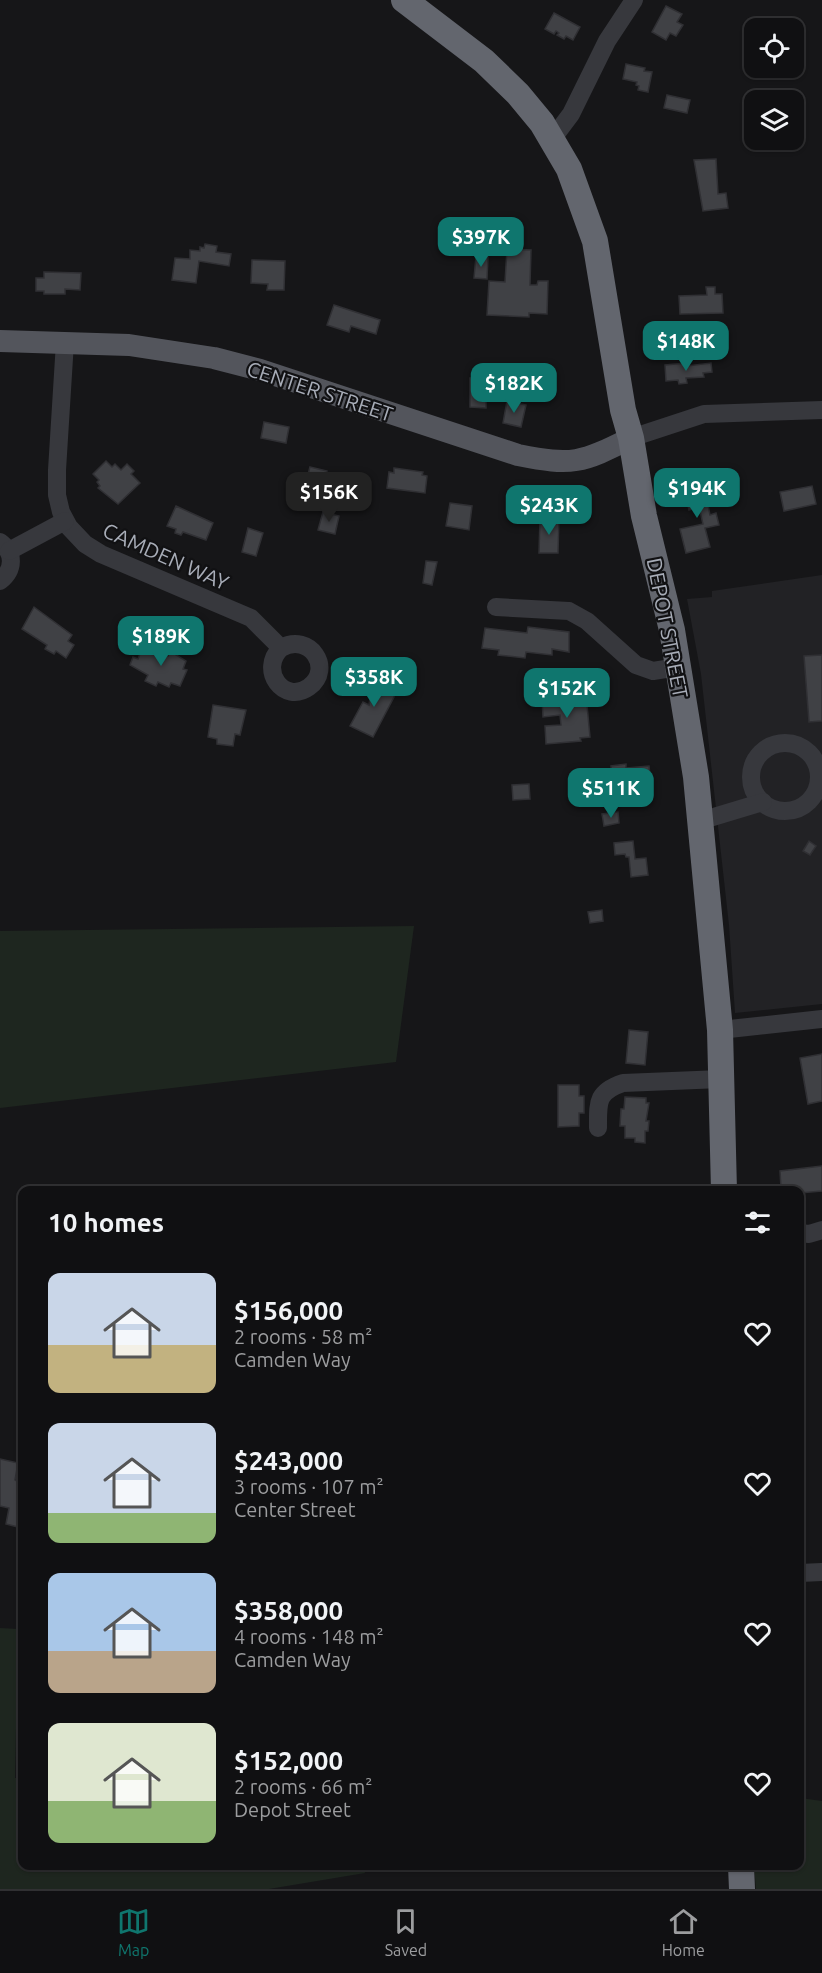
<!DOCTYPE html>
<meta charset="utf-8">
<style>
body{margin:0;font-family:Ubuntu,sans-serif;background:#19191b;color:#f1f3f6;height:100vh;display:flex;flex-direction:column;font-size:22px;white-space:nowrap}
*{box-sizing:border-box;margin:0}
p{font-size:20px;color:#9c9d9f}
.icon{flex:none;width:33px;height:33px;fill:none;stroke:currentColor;stroke-width:2;stroke-linecap:round;stroke-linejoin:round}
.map{position:relative;flex:1;overflow:hidden}
.sheet{position:absolute;left:18px;top:1186px;width:786px;height:684px;display:flex;flex-direction:column;background:#101012;border-radius:12px;box-shadow:0 2px 4px #0004,0 0 0 2px #303032}
.sheet>*{flex:none}
.fabs{position:absolute;left:744px;top:18px;display:grid;gap:12px}
.fabs a{display:grid;place-items:center;width:60px;height:60px;border-radius:12px;background:#101012;box-shadow:0 2px 4px #0004,0 0 0 2px #303032;font-size:30px}
.price{position:absolute;translate:-50% -51px;padding:0 14px;border-radius:12px;background:#0f766e;color:#fff;font-size:20px;line-height:39px;filter:drop-shadow(0 2px 3px #0008)}
.price::after{content:'';position:absolute;left:50%;top:36px;width:18px;height:14px;margin-left:-9px;background:inherit;clip-path:polygon(0 0,100% 0,50% 100%)}
.price.on{background:#222;color:#fff}
ul{padding:0;list-style:none}
li{display:flex;align-items:center;gap:18px;height:150px;padding:0 30px}
li span{display:grid;place-items:center;flex:none;width:168px;height:120px;border-radius:12px;color:#555}
li>.icon{margin-inline-start:auto}
span .icon{width:72px;height:72px;fill:#fffc;stroke-width:1}
li b{font-size:26px}
h2{display:flex;justify-content:space-between;align-items:center;height:72px;padding:0 30px;font-size:26px}
.tab-bar{display:flex;justify-content:space-around;align-items:center;height:84px;border-top:2px solid #303032;background:#101012;font-size:16px;color:#9c9d9f}
.tab-bar a{display:grid;justify-items:center;gap:3px}
.tab-bar .on{color:#0f766e}
.map>svg:first-child{display:block}
.built{fill:#222225}
.green{fill:#1e261f}
.building{fill:#404145;stroke:#303034;stroke-width:1.5}
.lines{fill:none;stroke-linecap:round;stroke-linejoin:round}
.minor{stroke:#37383d;stroke-width:18}
.major{stroke:#53555c;stroke-width:22}
.highway{stroke:#63666e;stroke-width:26}
.labels{text-anchor:middle;dominant-baseline:central;stroke-width:4.5;stroke-linejoin:round;paint-order:stroke}
.street-label{font-size:21px;fill:#a8adb8;stroke:#111113}
</style>
<div class="map">
<svg width="822" height="1889" viewBox="0 0 822 1889">
<rect width="100%" height="100%" fill="#161618"/>
<!-- built -->
<path class="built" d="M822 575V1004L735 1013 729 925 701 674 687 599 712 597V591Z"/>
<!-- green -->
<g class="green">
<path d="M414 926 396 1062 0 1108V931Z"/>
<path d="M0 1628 18 1629 15 1778H22V1866H363L365 1873 269 1889H0Z"/>
<path d="M800 1798 822 1801V1889H756L754 1866H800Z"/>
</g>
<!-- building -->
<g class="building">
<path d="M666 6 682 14 677 22 683 25 676 36 670 33 666 40 652 32Z"/>
<path d="M554 13 580 27 573 40 566 36 564 39 557 35 559 33 556 31 554 34 545 29Z"/>
<path d="M626 64 645 68 644 71 652 72 648 92 638 90 639 86 636 85 637 82 623 79Z"/>
<path d="M667 95 690 100 687 113 664 108Z"/>
<path d="M716 159 718 194 726 193 728 208 703 211 694 160Z"/>
<path d="M205 244 217 246 216 252 231 254 229 266 199 261 196 283 172 280 175 258 190 259V250L200 251V247L204 248Z"/>
<path d="M507 249 531 250 530 285H537L538 281H548L547 314 529 313V317L487 315 489 281 505 282Z"/>
<path d="M476 256 488 257 487 279 474 278Z"/>
<path d="M252 260 285 261 284 290H267L268 284 251 283Z"/>
<path d="M44 272 81 273 80 290 65 289V294H44V291H36V278H44Z"/>
<path d="M706 287H715V294H722L723 313 680 314 679 296 707 295Z"/>
<path d="M334 305 380 320 376 334 351 326 349 332 327 325Z"/>
<path d="M686 363 687 366 711 363 712 372 703 373 704 377 686 378 687 383 679 384 678 380 666 381 665 365Z"/>
<path d="M470 378 486 379V408L470 407Z"/>
<path d="M507 401 526 405 521 427 503 423Z"/>
<path d="M264 422 289 427 286 443 261 438Z"/>
<path d="M106 461 112 467 115 464 121 470 127 464 134 471 131 474 140 483 118 504 98 488 100 486 97 482 99 480 93 474Z"/>
<path d="M310 467 327 471 325 478 338 482 334 499 319 495 321 488 315 486 313 492 304 489Z"/>
<path d="M394 468 423 472 422 475 427 476 425 493 387 488 389 472 394 473Z"/>
<path d="M699 480 705 505H708L710 515 716 513 719 525 705 528 710 547 686 553 680 529 703 524 699 507 689 510 683 484Z"/>
<path d="M812 486 816 504 784 511 780 492Z"/>
<path d="M450 503 472 506 469 530 446 526Z"/>
<path d="M176 506 213 523 206 540 183 532 181 535 175 533 176 529 167 526Z"/>
<path d="M323 512 339 516 335 534 318 530Z"/>
<path d="M540 518H559L558 553H539Z"/>
<path d="M248 528 263 533 256 556 242 552Z"/>
<path d="M426 561 437 562 432 585 423 583Z"/>
<path d="M34 607 72 635 68 641 74 645 66 658 56 651 54 654 45 649 47 645 22 629Z"/>
<path d="M528 627 569 632V652L552 649V655L526 652 525 658 498 655 499 650 482 648 485 628 527 633Z"/>
<path d="M148 647 168 656 170 651 186 661 183 669 187 670 180 686 171 683 169 687 158 682 156 686 145 681 148 675 130 665 133 657 138 659 141 651H146Z"/>
<path d="M822 655V721L809 722 804 656Z"/>
<path d="M372 682 394 683V697L373 737 350 726 363 702 369 705Z"/>
<path d="M572 694V697H584L585 705H587L590 737 580 738 581 741 546 744 545 726 561 725 560 715 543 717 542 699Z"/>
<path d="M213 705 246 710 240 735 235 734 233 746 217 744V739L208 737Z"/>
<path d="M626 764V768L649 766 651 784 613 788 611 766Z"/>
<path d="M529 784 530 799 513 800 512 785Z"/>
<path d="M618 812 619 823 604 826 602 814Z"/>
<path d="M633 841 635 859 646 858 648 875 631 877 629 857H626L625 854 615 855 614 843Z"/>
<path d="M809 841 816 846 810 855 803 851Z"/>
<path d="M602 910 603 921 590 923 588 912Z"/>
<path d="M629 1030 648 1032 645 1065 626 1063Z"/>
<path d="M822 1054V1101L808 1104 800 1058Z"/>
<path d="M558 1085H579V1096H584V1113H579V1126L558 1127Z"/>
<path d="M625 1097 646 1098V1103H649L646 1121H649L648 1131H645V1143L635 1142V1138H625V1126H620L621 1109H624Z"/>
<path d="M822 1166V1191L800 1193 797 1187 781 1188 780 1171Z"/>
<path d="M0 1459 18 1463 15 1480 21 1484 18 1509 21 1510 18 1527 6 1524 9 1508 0 1506Z"/>
</g>
<g class="lines">
<!-- minor -->
<g class="minor">
<path d="M553 138 571 114 607 41 634 0"/>
<path d="M65 342 57 470V495L61 512 69 527 85 544 101 554 251 618 281 648C258 670 284 705 309 687 334 669 310 632 281 648"/>
<path d="M631 438 704 414 822 410"/>
<path d="M0 542C15 553 14 570 0 581"/>
<path d="M9 551 65 521"/>
<path d="M496 607 569 611 587 621 636 665 653 671 678 667"/>
<circle cx="785" cy="777" r="34"/>
<path d="M700 821 763 802"/>
<path d="M720 1030 822 1019"/>
<path d="M598 1128C598 1103 596 1092 623 1083L721 1079"/>
<path d="M800 1233 809 1234 822 1230"/>
<path d="M800 1573 822 1572"/>
</g>
<!-- major -->
<path class="major" d="M0 341 129 345 214 358 260 370 518 455C573 466 581 463 631 438"/>
<!-- highway -->
<g class="highway">
<path d="M404 0 484 61 518 94 542 123 569 169 595 241 623 410 631 438 644 516 672 630 696 777 720 1030 724 1191"/>
<path d="M741 1866 742 1889"/>
</g>
</g>
<g class="labels">
<!-- street labels -->
<g class="street-label">
<text transform="translate(320 391) rotate(18)">CENTER STREET</text>
<text transform="translate(166 556) rotate(24)">CAMDEN WAY</text>
<text transform="translate(668 628) rotate(79)">DEPOT STREET</text>
</g>
</g>
</svg>
<div class="fabs">
<a><svg class="icon" aria-label="locate" viewBox="0 0 24 24"><circle cx="12" cy="12" r="6"/><path d="M12 2v4M12 18v4M2 12h4M18 12h4"/></svg></a>
<a><svg class="icon" aria-label="layers" viewBox="0 0 24 24"><path d="M12 4l9 5-9 5-9-5zM3 14l9 5 9-5"/></svg></a>
</div>
<b class="price" style="left:481px;top:268px">$397K</b>
<b class="price" style="left:686px;top:372px">$148K</b>
<b class="price" style="left:514px;top:414px">$182K</b>
<b class="price" style="left:697px;top:519px">$194K</b>
<b class="price on" style="left:329px;top:523px">$156K</b>
<b class="price" style="left:549px;top:536px">$243K</b>
<b class="price" style="left:161px;top:667px">$189K</b>
<b class="price" style="left:374px;top:708px">$358K</b>
<b class="price" style="left:567px;top:719px">$152K</b>
<b class="price" style="left:611px;top:819px">$511K</b>
<section class="sheet">
<h2>10 homes<svg class="icon" aria-label="filters" viewBox="0 0 24 24"><path d="M4 7h16M4 17h16"/><circle cx="9" cy="7" r="2"/><circle cx="15" cy="17" r="2"/></svg></h2>
<ul>
<li><span style="background:linear-gradient(#c9d6e8 60%,#c2b280 0)"><svg class="icon" aria-label="home" viewBox="0 0 24 24"><path d="M3 11l9-7 9 7M6 9v11h12V9"/></svg></span><div><b>$156,000</b><p>2 rooms · 58 m²</p><p>Camden Way</p></div><svg class="icon" aria-label="heart" viewBox="0 0 24 24"><path d="M12 20l-8-8c-3-5 5-10 8-4 3-6 11-1 8 4z"/></svg></li>
<li><span style="background:linear-gradient(#c9d6e8 75%,#8fb573 0)"><svg class="icon" aria-label="home" viewBox="0 0 24 24"><path d="M3 11l9-7 9 7M6 9v11h12V9"/></svg></span><div><b>$243,000</b><p>3 rooms · 107 m²</p><p>Center Street</p></div><svg class="icon" aria-label="heart" viewBox="0 0 24 24"><path d="M12 20l-8-8c-3-5 5-10 8-4 3-6 11-1 8 4z"/></svg></li>
<li><span style="background:linear-gradient(#a9c7e8 65%,#b9a48a 0)"><svg class="icon" aria-label="home" viewBox="0 0 24 24"><path d="M3 11l9-7 9 7M6 9v11h12V9"/></svg></span><div><b>$358,000</b><p>4 rooms · 148 m²</p><p>Camden Way</p></div><svg class="icon" aria-label="heart" viewBox="0 0 24 24"><path d="M12 20l-8-8c-3-5 5-10 8-4 3-6 11-1 8 4z"/></svg></li>
<li><span style="background:linear-gradient(#dfe7d0 65%,#8fb573 0)"><svg class="icon" aria-label="home" viewBox="0 0 24 24"><path d="M3 11l9-7 9 7M6 9v11h12V9"/></svg></span><div><b>$152,000</b><p>2 rooms · 66 m²</p><p>Depot Street</p></div><svg class="icon" aria-label="heart" viewBox="0 0 24 24"><path d="M12 20l-8-8c-3-5 5-10 8-4 3-6 11-1 8 4z"/></svg></li>
</ul>
</section>
</div>
<nav class="tab-bar">
<a class="on"><svg class="icon" aria-label="map" viewBox="0 0 24 24"><path d="M3 6l6-2 6 2 6-2v14l-6 2-6-2-6 2zM9 4v14M15 6v14"/></svg>Map</a>
<a><svg class="icon" aria-label="saved" viewBox="0 0 24 24"><path d="M7 4h10v16l-5-4-5 4z"/></svg>Saved</a>
<a><svg class="icon" aria-label="home" viewBox="0 0 24 24"><path d="M3 11l9-7 9 7M6 9v11h12V9"/></svg>Home</a>
</nav>
